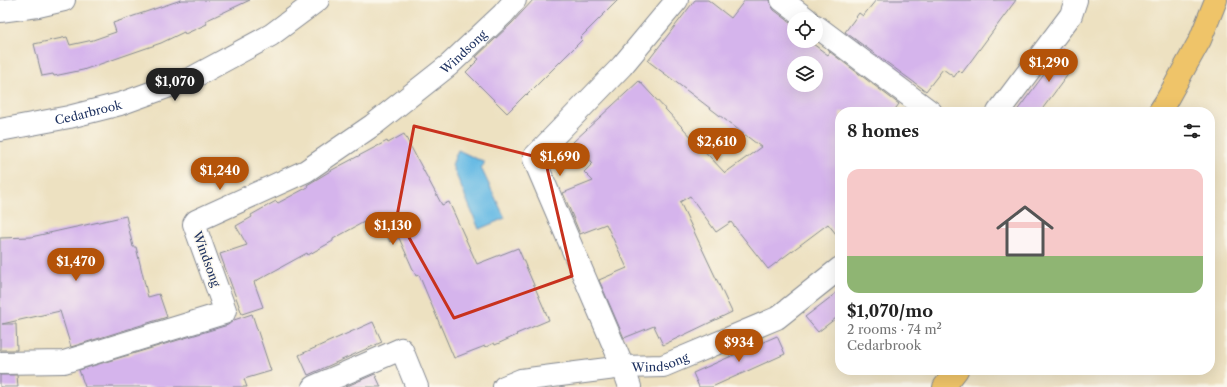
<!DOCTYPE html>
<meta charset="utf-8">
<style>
body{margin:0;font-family:"Libre Caslon Text",serif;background:#f6f6f6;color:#222;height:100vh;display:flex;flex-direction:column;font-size:15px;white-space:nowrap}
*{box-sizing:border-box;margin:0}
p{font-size:13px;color:#767676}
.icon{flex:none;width:22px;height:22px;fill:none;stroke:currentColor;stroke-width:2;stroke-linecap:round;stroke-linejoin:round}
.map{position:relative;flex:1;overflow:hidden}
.panel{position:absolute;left:835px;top:107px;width:380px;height:268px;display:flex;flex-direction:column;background:#fff;border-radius:16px;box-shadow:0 4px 16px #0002}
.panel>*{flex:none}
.controls{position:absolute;left:787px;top:12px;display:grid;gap:8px}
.controls a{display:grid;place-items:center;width:36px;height:36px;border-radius:50%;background:#fff;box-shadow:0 4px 16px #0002;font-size:20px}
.price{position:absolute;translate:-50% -34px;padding:0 9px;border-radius:14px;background:#b45309;color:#fff;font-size:13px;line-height:26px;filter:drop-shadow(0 1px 2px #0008)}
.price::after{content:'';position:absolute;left:50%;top:24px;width:12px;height:9px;margin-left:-6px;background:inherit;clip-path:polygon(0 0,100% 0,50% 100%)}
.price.selected{background:#222;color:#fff}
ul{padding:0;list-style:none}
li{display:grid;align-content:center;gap:8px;height:212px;padding:0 12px}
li+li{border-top:1px solid #e0e0e0}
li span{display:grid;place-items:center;height:124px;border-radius:12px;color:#555}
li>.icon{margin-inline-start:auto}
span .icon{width:72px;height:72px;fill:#fffc;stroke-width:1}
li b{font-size:17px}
h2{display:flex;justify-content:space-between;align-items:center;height:48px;padding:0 12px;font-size:17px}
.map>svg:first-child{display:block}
.water{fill:#69bbe4;stroke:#4275a1}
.building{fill:#d5b4ec;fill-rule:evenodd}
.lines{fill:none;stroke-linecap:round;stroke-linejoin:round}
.minor-casing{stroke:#848890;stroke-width:24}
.tertiary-casing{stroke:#848890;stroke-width:24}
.motorway-casing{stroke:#848890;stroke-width:24}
.minor{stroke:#fff;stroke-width:22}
.tertiary{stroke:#fff;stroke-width:22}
.motorway{stroke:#efc469;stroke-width:22}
.marked{fill:none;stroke:#c8321e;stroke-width:3;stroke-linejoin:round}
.labels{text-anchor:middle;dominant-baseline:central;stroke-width:3;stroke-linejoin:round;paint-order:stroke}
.street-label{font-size:12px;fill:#1b2f5e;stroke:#fbf7ec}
</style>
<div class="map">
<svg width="1227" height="387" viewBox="0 0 1227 387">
<rect width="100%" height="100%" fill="#fbf7ec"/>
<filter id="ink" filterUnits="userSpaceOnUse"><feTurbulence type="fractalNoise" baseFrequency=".025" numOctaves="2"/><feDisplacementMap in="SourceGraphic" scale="8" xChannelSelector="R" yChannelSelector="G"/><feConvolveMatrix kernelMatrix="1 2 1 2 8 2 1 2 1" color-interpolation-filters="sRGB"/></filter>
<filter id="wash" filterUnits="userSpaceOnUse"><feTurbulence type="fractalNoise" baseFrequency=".012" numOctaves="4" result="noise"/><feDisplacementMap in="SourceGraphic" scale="16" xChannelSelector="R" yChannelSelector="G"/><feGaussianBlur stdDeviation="0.9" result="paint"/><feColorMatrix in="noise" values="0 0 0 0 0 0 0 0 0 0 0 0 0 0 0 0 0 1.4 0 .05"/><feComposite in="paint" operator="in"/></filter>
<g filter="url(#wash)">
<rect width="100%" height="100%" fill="#ede1c1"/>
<!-- water -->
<path class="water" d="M458 150 477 159 484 161V164L481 168 505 218 479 229 452 165Z"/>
<g id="blocks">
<!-- building -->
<g class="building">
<path d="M181 0H250L205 21 207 24 185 34 184 32 161 43 83 70 54 76 53 74 42 76 34 44 67 37 70 45 93 40 116 32 113 23Z"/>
<path d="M533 0H618L580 38 582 40 527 95 526 94 507 113 466 72 479 59 476 57 512 23Z"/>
<path d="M695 0H708L731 18 745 0H770L771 5 774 10 794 25V41H809L828 55 830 52 899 104 893 112H840V239L828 224 768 269 731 222 716 232 690 196 680 202 732 312 663 345 654 326 624 338 599 280 627 268 606 224 580 234 563 193 593 181 584 172 593 163 573 142 639 81 725 173 761 147 648 61ZM794 63H816V85H794Z"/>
<path d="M876 0H1016L962 73 959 70 954 77 943 69 926 91 845 32 859 13 863 16Z"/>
<path d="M1063 49 1078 61 1040 112H1016Z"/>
<path d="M404 134 442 205 449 202 477 264 518 248 549 320 516 334 517 335 495 345 494 343 486 347 485 346 454 358 419 275 416 276 399 238 390 242 378 217 365 224 364 222 333 239V241L308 255 307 253 254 282 263 307 242 314 220 254 247 245 236 226 252 217 251 215 276 201 278 203 308 187 307 185 332 170 387 141 388 143Z"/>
<path d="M126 216 133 247H136L148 297 159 294 167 317 71 347 60 311 2 324H16L17 350H0V238L31 237Z"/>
<path d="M840 290V315L818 332 805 317Z"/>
<path d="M252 314 271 371 244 379 247 387H85L79 370 228 325 234 320Z"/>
<path d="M373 322 382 342 308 375 299 355Z"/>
<path d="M777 336 785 354 712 387H699L693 373Z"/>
<path d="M375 374 381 387H345Z"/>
<path d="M0 375H17L18 387H0Z"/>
</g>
</g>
</g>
<g filter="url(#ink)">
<use href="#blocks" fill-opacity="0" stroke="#848890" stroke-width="1"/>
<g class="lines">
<!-- minor casing -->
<g class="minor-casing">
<g id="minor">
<path d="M782 0 807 19"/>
<path d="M0 11 38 6 64 0"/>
<path d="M816 26 931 112"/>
<path d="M998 112 1071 15 1076 0"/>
<path id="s1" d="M0 363 64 362 224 313 225 310 194 224 196 221 306 171 373 125 449 65 503 14 515 0"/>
<path d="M313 387 401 349 402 350 417 387"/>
<path id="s2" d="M504 387 521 380 623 367 663 366 777 318 840 268"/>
<path d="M630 387 623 367 534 159V157L622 66 677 0"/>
</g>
</g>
<!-- tertiary casing -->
<g class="tertiary-casing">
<g id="tertiary">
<path id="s3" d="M0 130 69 117 120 104 192 78 271 35 318 0"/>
</g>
</g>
<!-- motorway casing -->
<g class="motorway-casing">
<g id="motorway">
<path d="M1159 112 1165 103 1200 40 1216 0"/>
<path d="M944 387 957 370"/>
</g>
</g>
<!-- minor -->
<use href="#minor" class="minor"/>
<!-- tertiary -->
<use href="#tertiary" class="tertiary"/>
<!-- motorway -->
<use href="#motorway" class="motorway"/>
</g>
</g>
<!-- marked area -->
<path class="marked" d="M414 126 545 159 572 276 454 318 397 216Z"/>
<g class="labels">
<!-- street labels -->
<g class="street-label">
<text stroke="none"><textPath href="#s1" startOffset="648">Windsong</textPath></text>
<text stroke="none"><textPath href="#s3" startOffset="90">Cedarbrook</textPath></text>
<text transform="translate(207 259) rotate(70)">Windsong</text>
<text stroke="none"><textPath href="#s2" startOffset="159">Windsong</textPath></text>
</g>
</g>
</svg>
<div class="controls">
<a><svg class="icon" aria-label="locate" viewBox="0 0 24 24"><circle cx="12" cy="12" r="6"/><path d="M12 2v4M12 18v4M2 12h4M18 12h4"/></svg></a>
<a><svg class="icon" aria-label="layers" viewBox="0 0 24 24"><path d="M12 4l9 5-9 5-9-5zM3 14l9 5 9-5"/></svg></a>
</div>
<b class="price" style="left:1049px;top:83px">$1,290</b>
<b class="price selected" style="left:175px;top:102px">$1,070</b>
<b class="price" style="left:717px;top:162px">$2,610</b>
<b class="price" style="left:560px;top:177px">$1,690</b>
<b class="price" style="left:220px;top:191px">$1,240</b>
<b class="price" style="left:393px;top:246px">$1,130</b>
<b class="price" style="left:76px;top:282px">$1,470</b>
<b class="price" style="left:739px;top:363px">$934</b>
<section class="panel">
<h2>8 homes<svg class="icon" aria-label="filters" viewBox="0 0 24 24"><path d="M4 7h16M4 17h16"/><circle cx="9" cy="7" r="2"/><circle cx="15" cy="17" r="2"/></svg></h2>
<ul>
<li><span style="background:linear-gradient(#f6c9c9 70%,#8fb573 0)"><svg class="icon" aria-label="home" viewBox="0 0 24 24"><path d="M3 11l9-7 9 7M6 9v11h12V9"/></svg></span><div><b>$1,070/mo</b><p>2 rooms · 74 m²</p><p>Cedarbrook</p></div></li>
</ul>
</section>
</div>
